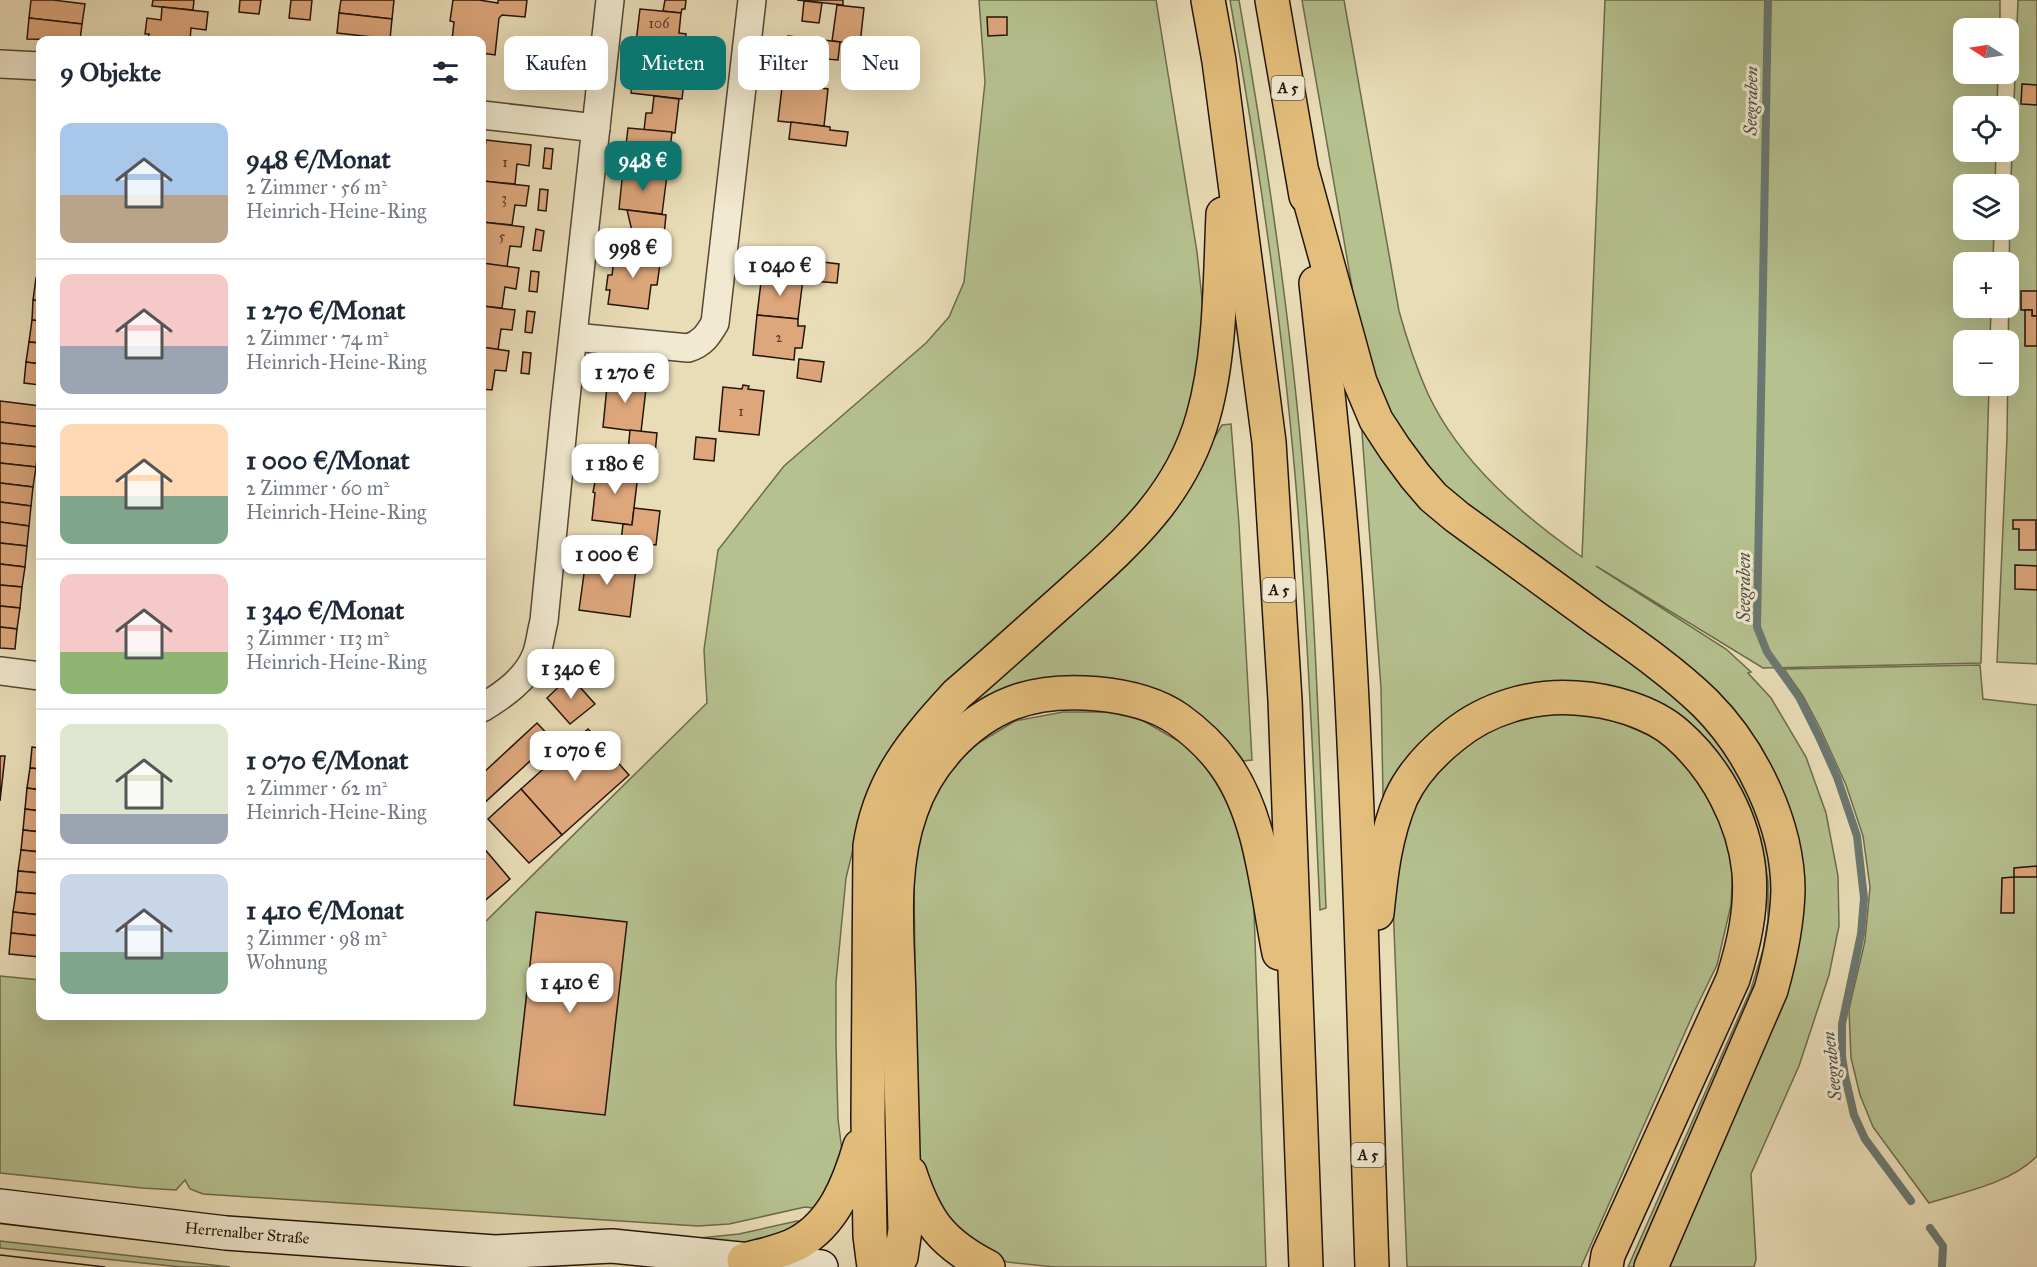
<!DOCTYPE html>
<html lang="de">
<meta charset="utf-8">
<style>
body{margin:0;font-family:"IM FELL Great Primer",serif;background:#f6f6f7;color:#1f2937;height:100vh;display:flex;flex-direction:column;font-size:22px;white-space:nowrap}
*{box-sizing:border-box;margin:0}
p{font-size:20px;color:#747a83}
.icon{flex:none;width:33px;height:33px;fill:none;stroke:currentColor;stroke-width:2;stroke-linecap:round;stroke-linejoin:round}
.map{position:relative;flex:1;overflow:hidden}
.details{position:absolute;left:36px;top:36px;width:450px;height:984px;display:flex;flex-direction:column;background:#fff;border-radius:12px;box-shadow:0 6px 24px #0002}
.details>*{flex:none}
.hud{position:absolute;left:504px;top:36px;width:570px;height:54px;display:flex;gap:12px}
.needle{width:39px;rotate:282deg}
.fabs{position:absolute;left:1953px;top:18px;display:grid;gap:12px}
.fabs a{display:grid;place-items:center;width:66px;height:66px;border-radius:12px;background:#fff;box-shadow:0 6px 24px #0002;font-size:30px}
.price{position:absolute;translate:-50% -51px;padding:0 14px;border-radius:12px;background:#fff;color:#222;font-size:20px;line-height:39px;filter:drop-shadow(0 2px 3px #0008)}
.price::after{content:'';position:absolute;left:50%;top:36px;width:18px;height:14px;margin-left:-9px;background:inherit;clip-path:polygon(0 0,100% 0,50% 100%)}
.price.current{background:#0f766e;color:#fff}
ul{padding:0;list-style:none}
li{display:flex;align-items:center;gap:18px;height:150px;padding:0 24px}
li+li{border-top:2px solid #e0e1e3}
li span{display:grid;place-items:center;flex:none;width:168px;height:120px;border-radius:12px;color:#555}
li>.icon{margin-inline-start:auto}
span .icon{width:72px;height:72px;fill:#fffc;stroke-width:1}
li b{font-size:26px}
h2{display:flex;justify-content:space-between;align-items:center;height:72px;padding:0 24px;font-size:26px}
.tag{padding:0 21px;border-radius:12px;background:#fff;box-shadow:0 6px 24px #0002;font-size:21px;line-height:54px}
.tag.current{background:#0f766e;color:#fff}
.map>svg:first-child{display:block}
.green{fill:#b5c18f;stroke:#6c6b4c;stroke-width:1.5}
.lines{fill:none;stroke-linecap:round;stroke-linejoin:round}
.stream{stroke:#6b7872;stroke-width:8}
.building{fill:#dda67b;stroke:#24150a;stroke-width:1.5}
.street-casing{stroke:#554735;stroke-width:30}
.secondary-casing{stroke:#24150a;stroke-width:36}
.highway-casing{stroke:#24150a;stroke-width:36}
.street{stroke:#f1e9d0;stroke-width:27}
.secondary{stroke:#f1e9d0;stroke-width:33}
.highway{stroke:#e4be7c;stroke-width:33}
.tram{stroke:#24150a;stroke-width:1.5}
.labels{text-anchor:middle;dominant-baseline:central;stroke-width:6;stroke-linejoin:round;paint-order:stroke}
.number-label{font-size:14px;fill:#523926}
.shield{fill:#f1e9d0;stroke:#625545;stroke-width:1.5}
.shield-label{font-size:15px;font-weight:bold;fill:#24150a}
.street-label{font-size:16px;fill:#24150a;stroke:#f1e9d0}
.water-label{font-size:18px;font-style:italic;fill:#4e4f47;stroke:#f1e9d0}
</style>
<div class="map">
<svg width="2037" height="1267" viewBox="0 0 2037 1267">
<rect width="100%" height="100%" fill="#e9ddb7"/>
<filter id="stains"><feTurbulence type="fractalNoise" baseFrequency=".00333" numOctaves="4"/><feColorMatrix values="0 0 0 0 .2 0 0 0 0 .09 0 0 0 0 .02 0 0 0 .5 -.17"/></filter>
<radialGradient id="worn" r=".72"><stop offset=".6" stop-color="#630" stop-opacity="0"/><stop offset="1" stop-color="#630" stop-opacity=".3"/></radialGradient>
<!-- green -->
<g class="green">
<path d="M979 0H1156L1197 252 1206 337 1184 434 1151 494 859 824 846 878 836 982V1044L838 1119 842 1151 820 1213 813 1208 805 1207 729 1224 698 1226 203 1194 190 1189 185 1180 176 1190 142 1188 0 1173V976L40 980V1016H482V925L707 703 704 650 718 550 784 466 926 343 949 317 964 282 985 82Z"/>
<path d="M1230 0H1239C1267 159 1291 320 1304 482 1316 624 1320 766 1326 908L1320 910C1314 782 1309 653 1299 524 1286 349 1261 173 1230 0Z"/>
<path d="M1302 0H1344L1399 311C1407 340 1416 367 1428 394 1460 462 1522 515 1582 557L1605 0H2000V28H1964V74H1998L1997 106H1964V152H1996L1995 184H1964V230H1994L1993 262H1964V308H1991L1990 340H1964V386H1989L1981 663 1763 668 1596 566 1726 649 1751 672 1748 673 1771 698 1806 757 1826 813 1838 876 1839 926 1829 975 1799 1066 1751 1174 1756 1259 1754 1267H1667L1786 987 1777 787 1516 545 1440 484 1387 413 1362 344Z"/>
<path d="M2018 0H2037V664L1997 662 2007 438 2010 204Z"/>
<path d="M1361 419 1696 712 1742 776 1773 857 1769 955 1639 1267H1628L1751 989 1763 950 1768 920V882L1763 852 1755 828 1733 781 1561 685 1383 796 1381 688Z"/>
<path d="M1231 424 1239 524 1252 760 1242 761C1232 749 1221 734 1209 724 1166 689 1106 669 1052 681 1041 684 1028 685 1017 689 982 702 952 724 931 754 920 770 909 786 903 805 882 861 889 943 890 1003 891 1076 892 1148 894 1221H883L882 864 885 842 895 807 919 758 938 735 968 704 1143 543 1175 504 1222 425Z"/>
<path d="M1980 665 1983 699 2037 705V1156C2011 1183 1964 1192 1929 1203L1873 1127 1860 1095 1851 1058 1849 1009 1865 941 1870 887 1863 836 1846 785 1820 728 1803 696 1784 669Z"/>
<path d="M1063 712H1109L1142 720 1187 746 1220 783 1241 828 1253 880 1266 1267H1055L1007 1262 973 1250 953 1230 917 1162 914 877 920 834 927 812 941 785 953 769 972 747 1015 721Z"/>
<path d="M1550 713 1593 715 1621 723 1657 739 1668 747 1700 781 1724 826 1733 863 1731 905 1717 965 1694 1012 1581 1267H1407L1393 902C1395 882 1397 862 1401 843 1415 788 1456 740 1510 721 1523 717 1537 716 1550 713Z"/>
<path d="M797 1221H805L759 1245 690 1239 739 1234Z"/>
<path d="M0 1241 230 1267H181L0 1248Z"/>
</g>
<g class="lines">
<!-- stream -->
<g class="stream">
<path d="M1768 0 1757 627 1767 652 1799 697 1819 737 1837 777 1857 836 1864 898 1861 934 1842 1024V1056L1845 1076 1854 1115 1865 1139 1911 1201"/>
<path d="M1930 1228 1943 1246 1942 1267"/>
</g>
</g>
<!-- building -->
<g class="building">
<path d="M31 0H53L85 4 82 24 29 18Z"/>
<path d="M153 0H194L193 10 152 6Z"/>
<path d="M240 0H261L259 14 239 12Z"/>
<path d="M291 0H312L310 20 289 18Z"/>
<path d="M341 0H394L392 19 339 13Z"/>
<path d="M453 0H479L498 3V0H527L525 17 502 15 499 18 495 55 482 53V40H452L454 22 450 21Z"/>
<path d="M665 0H686L685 9H682L681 13 663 11Z"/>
<path d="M797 0H843V5Z"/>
<path d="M804 1 822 3 819 23 802 21Z"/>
<path d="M837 5 864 8 860 44 832 41Z"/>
<path d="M162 7 208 12 206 30 191 28 190 40H148L149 34H145L147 18 161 20Z"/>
<path d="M640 9 681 13 679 33 686 34 683 57 635 51Z"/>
<path d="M339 13 392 19 390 39 337 33Z"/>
<path d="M987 17H1007V35L988 36Z"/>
<path d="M29 18 82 24 80 40 27 39Z"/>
<path d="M788 36 840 42 838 60 827 59 824 84 783 79Z"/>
<path d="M635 51 678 56 676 72 685 73 682 99 631 93Z"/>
<path d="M783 79 821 84V88L828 89 824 126 778 121Z"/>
<path d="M2022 84 2037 85V105L2021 104Z"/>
<path d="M654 96 679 99 675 133 644 130 646 113H652Z"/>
<path d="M791 122 830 127V130L848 132 846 146 789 139Z"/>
<path d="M628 128 672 132 667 175 623 170Z"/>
<path d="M486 140 531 145 529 166 517 164 515 184 482 181V160H483Z"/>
<path d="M545 148 553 149 551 169 543 168Z"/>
<path d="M623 170 667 175 662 214 619 209Z"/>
<path d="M483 181 529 186 526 206 515 205 512 225 482 222Z"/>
<path d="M540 189 548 190 546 211 538 210Z"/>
<path d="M627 210 666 215 664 235 632 231Z"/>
<path d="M482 222 524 227 521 247 510 246 507 267 482 263Z"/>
<path d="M536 229 544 231 541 251 533 250Z"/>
<path d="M640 232 664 235 661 257 637 254Z"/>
<path d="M615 251 661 257 657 285H651L648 309 608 304 610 290H606L608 275H612Z"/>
<path d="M814 261 839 264 837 283 812 281Z"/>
<path d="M482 263 519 268 516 289 505 287 502 308 482 306Z"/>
<path d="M531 271 539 272 537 292 529 291Z"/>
<path d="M762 274 803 279 798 319 757 315Z"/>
<path d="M36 278 40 279V301L33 300Z"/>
<path d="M2021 291H2037V316H2032V310H2021Z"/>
<path d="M33 300 40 301V321L32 320Z"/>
<path d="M482 306 515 310 512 330 501 329 498 350 482 347Z"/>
<path d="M2025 310H2032V316H2037V346H2025Z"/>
<path d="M527 311 535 312 532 333 525 332Z"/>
<path d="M757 315 798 319V326H805L802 348H795L794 360 753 355Z"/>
<path d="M32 320 40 321V343L29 342Z"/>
<path d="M29 342 40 343V364L26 362Z"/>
<path d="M482 347 509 351 506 371 495 370 492 390 482 389Z"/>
<path d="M523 352 531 353 529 374 521 373Z"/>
<path d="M799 359 824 362 821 382 797 378Z"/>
<path d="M26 362 40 364V385L24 383Z"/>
<path d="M608 376 647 380 641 432 603 427Z"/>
<path d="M743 385 749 386 748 389 764 391 759 435 719 431 723 387 742 389Z"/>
<path d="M0 401 40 406V427L0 422Z"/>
<path d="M0 422 40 427 38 447 0 443Z"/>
<path d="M630 430 657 433 653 475 629 472 631 452 628 451Z"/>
<path d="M696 437 716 439 714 461 694 459Z"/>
<path d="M0 443 38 447 36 467 0 463Z"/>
<path d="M0 463 36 467 33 487 0 483Z"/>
<path d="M613 465 630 467 629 472 638 474 632 525 592 520 595 493 593 492 598 467 612 469Z"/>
<path d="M0 483 33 487 31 506 0 502Z"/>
<path d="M0 502 31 506 29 526 0 522Z"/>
<path d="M634 508 660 511 656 545 621 541 623 524 632 525Z"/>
<path d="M2013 520H2036V550H2019V529H2013Z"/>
<path d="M0 522 29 526 27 546 0 543Z"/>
<path d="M0 543 27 546 25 567 0 564Z"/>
<path d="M587 552 617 556 616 566 636 569 630 617 579 610Z"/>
<path d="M0 564 25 567 22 587 0 585Z"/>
<path d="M2015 565 2037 566V590L2015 589Z"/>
<path d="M0 585 22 587 20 608 0 606Z"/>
<path d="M0 606 20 608 17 629 0 627Z"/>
<path d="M0 627 17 629 15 649 0 648Z"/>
<path d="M570 676 595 704 570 724 547 698Z"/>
<path d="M537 723 553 740 482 805V774Z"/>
<path d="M588 729 629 775 562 835 521 789Z"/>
<path d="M32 747 40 748V769L30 768Z"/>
<path d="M0 756H5L0 801Z"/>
<path d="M30 768 40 769V790L27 788Z"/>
<path d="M27 788 40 790V811L25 809Z"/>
<path d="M521 789 562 835 529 863 488 819Z"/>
<path d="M25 809 40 811V832L23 830Z"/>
<path d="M23 830 40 832V852L21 850Z"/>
<path d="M482 846 510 879 482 903Z"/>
<path d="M21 850 40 852V873L18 871Z"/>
<path d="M2037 866V877H2014V868Z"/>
<path d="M18 871 40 873V894L16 892Z"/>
<path d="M2014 877V913H2001L2002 878Z"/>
<path d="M16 892 40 894V915L13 912Z"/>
<path d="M13 912 40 915V936L11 933Z"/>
<path d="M536 912 627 922 605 1115 514 1105Z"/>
<path d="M11 933 40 936V957L9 954Z"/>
</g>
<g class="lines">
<!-- street casing -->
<g class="street-casing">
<g id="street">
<path d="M0 64 40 66"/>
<path d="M482 115 596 128"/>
<path d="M574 337 688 348C702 344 708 335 715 323L752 0"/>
<path d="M0 671 40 676"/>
<path d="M482 708C503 695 526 680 536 655 540 645 541 632 544 621L565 407 610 0"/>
</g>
</g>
<!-- secondary casing -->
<g class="secondary-casing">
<path id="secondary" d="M0 1206 226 1233 495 1252 612 1246 821 1267"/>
</g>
<!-- highway casing -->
<g class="highway-casing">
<g id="highway">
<path d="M1208 0 1219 61 1269 442 1285 700 1306 1267"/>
<path d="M1272 0 1306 196"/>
<path d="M1303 175 1360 382 1376 420 1395 449 1415 476 1433 497 1457 517C1504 551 1551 585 1597 619 1634 645 1672 671 1705 703 1752 750 1788 825 1788 891 1787 925 1780 958 1771 990L1651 1267"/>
<path d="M1316 283C1327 382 1338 480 1345 579 1360 808 1364 1038 1372 1267"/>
<path d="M1377 913C1381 874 1385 836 1401 798 1412 774 1433 752 1453 736 1487 708 1532 695 1576 698 1609 700 1651 711 1677 734 1716 768 1744 820 1749 872 1752 909 1744 944 1733 979L1608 1255 1606 1267"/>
<path d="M910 1173C926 1222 942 1243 988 1267"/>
<path d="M744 1260C762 1255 782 1252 798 1243 834 1223 849 1183 860 1146"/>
<path d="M874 1267 870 1236 868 1119 870 846C880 780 913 742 957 694 992 664 1027 632 1062 601 1123 546 1180 499 1203 417 1221 354 1220 279 1223 214"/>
<path d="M895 1267 901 1257 905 1230C903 1154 901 1078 899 1002 898 940 889 871 911 811 927 764 966 721 1012 703 1058 685 1137 691 1178 719 1196 732 1213 748 1225 765 1262 816 1267 893 1279 953"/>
</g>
</g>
<!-- street -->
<use href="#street" class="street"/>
<!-- secondary -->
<use href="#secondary" class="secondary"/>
<!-- highway -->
<use href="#highway" class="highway"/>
<!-- tram -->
<path class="tram" d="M0 1255 105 1267"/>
</g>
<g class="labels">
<!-- number labels -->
<g class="number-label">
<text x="659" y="23">106</text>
<text x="505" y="162">1</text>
<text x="504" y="198">3</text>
<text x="502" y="236">5</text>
<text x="779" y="337">2</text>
<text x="741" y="411">1</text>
</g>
<!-- shield labels -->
<g class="shield">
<rect x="1271.5" y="76" width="33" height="24" rx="4.5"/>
<rect x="1262.5" y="578" width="33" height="24" rx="4.5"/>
<rect x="1351.5" y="1143" width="33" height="24" rx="4.5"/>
</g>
<g class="shield-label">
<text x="1288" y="88">A 5</text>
<text x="1279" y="590">A 5</text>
<text x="1368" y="1155">A 5</text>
</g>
<!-- street labels -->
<g class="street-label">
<text transform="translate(247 1233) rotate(5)">Herrenalber Straße</text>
</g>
<!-- water labels -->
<g class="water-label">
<text transform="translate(1751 101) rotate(-89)">Seegraben</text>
<text transform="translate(1744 587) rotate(-90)">Seegraben</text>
<text transform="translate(1832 1066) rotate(-96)">Seegraben</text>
</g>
</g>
<rect width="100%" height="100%" filter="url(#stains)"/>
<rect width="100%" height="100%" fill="url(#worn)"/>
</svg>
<div class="fabs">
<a><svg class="needle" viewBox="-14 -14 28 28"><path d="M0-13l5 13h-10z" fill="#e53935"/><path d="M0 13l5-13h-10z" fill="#747a83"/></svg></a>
<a><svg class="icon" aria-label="locate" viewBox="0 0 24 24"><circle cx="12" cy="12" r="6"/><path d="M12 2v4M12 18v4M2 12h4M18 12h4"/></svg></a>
<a><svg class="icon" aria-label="layers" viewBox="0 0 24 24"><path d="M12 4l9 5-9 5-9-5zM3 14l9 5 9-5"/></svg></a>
<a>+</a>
<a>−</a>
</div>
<b class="price current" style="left:643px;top:192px">948 €</b>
<b class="price" style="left:633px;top:279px">998 €</b>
<b class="price" style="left:780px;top:297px">1 040 €</b>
<b class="price" style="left:625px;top:404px">1 270 €</b>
<b class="price" style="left:615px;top:495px">1 180 €</b>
<b class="price" style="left:607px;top:586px">1 000 €</b>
<b class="price" style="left:571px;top:700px">1 340 €</b>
<b class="price" style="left:575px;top:782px">1 070 €</b>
<b class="price" style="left:570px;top:1014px">1 410 €</b>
<div class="hud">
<a class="tag">Kaufen</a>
<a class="tag current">Mieten</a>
<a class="tag">Filter</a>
<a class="tag">Neu</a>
</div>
<section class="details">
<h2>9 Objekte<svg class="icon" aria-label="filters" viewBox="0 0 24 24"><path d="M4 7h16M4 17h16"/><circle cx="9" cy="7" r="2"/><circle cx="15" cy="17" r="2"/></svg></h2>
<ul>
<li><span style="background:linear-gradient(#a9c7e8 60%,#b9a48a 0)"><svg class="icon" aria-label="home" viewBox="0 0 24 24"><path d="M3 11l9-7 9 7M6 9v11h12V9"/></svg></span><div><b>948 €/Monat</b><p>2 Zimmer · 56 m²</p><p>Heinrich-Heine-Ring</p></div></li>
<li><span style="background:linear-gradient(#f6c9c9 60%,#9aa5b1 0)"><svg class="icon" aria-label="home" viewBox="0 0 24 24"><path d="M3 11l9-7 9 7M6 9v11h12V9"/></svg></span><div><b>1 270 €/Monat</b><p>2 Zimmer · 74 m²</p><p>Heinrich-Heine-Ring</p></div></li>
<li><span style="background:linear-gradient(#ffd9b3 60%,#7fa58c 0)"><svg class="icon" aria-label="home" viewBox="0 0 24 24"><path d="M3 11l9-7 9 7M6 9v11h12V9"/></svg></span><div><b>1 000 €/Monat</b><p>2 Zimmer · 60 m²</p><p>Heinrich-Heine-Ring</p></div></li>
<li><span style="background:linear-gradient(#f6c9c9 65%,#8fb573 0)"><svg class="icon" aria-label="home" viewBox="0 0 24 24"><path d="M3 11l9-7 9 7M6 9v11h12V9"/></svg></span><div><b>1 340 €/Monat</b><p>3 Zimmer · 113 m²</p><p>Heinrich-Heine-Ring</p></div></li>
<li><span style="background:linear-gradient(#dfe7d0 75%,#9aa5b1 0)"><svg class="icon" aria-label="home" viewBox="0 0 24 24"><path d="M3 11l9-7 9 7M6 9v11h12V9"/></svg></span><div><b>1 070 €/Monat</b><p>2 Zimmer · 62 m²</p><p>Heinrich-Heine-Ring</p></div></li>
<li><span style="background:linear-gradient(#c9d6e8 65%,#7fa58c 0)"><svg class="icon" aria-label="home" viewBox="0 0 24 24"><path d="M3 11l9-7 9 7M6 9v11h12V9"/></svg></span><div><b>1 410 €/Monat</b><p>3 Zimmer · 98 m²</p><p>Wohnung</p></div></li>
</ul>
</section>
</div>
